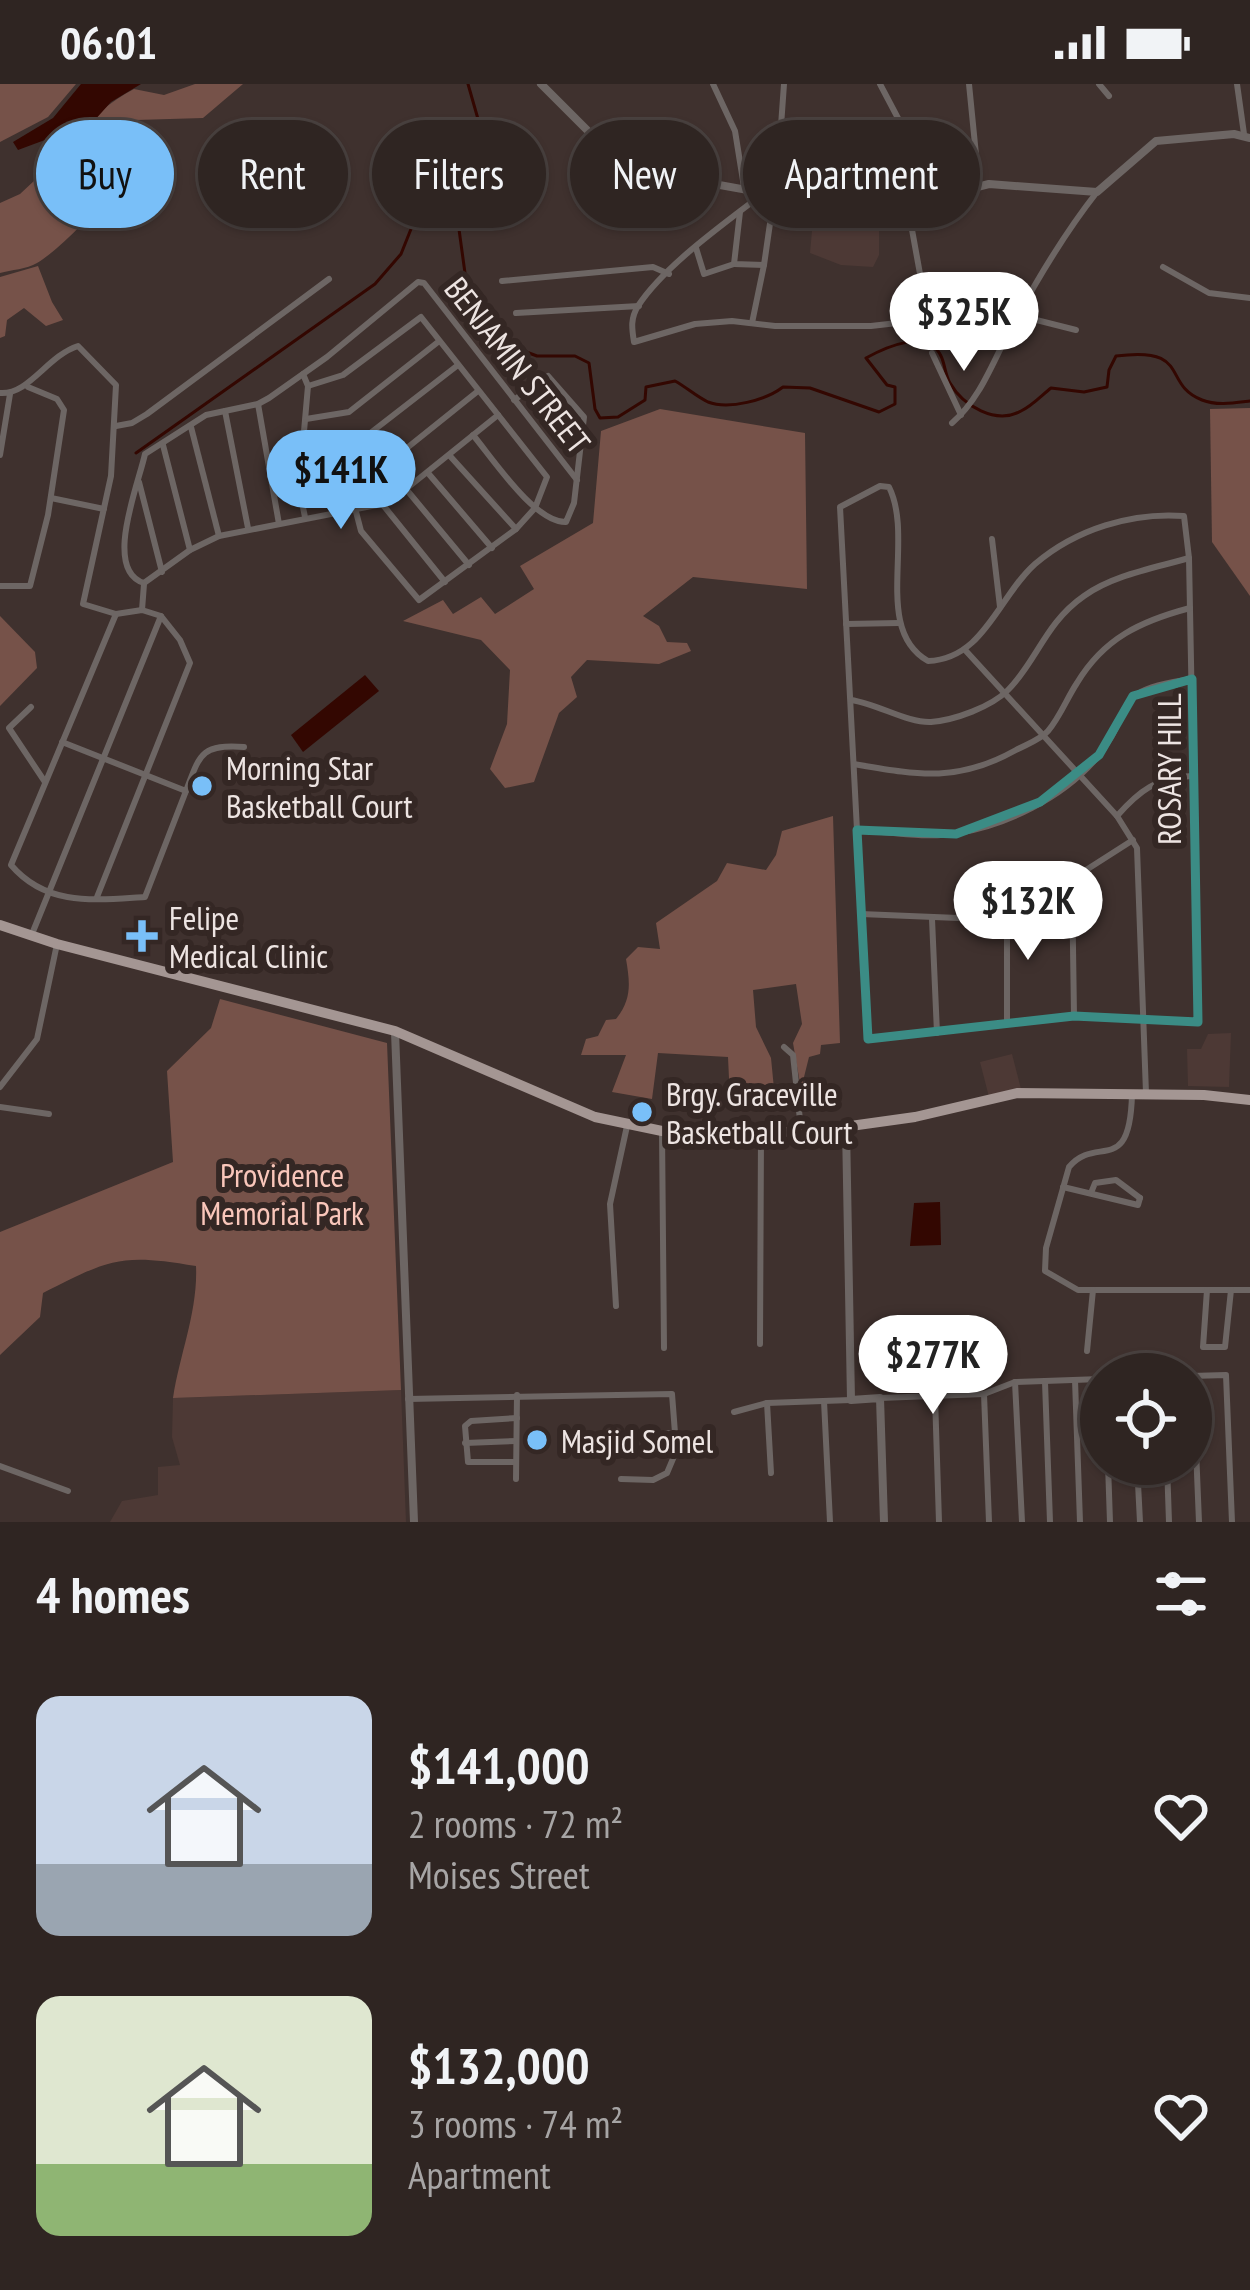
<!DOCTYPE html>
<meta charset="utf-8">
<style>
body{margin:0;font-family:"PT Sans Narrow",sans-serif;background:#372d2a;color:#f1f3f6;height:100vh;display:flex;flex-direction:column;font-size:45px;white-space:nowrap}
*{box-sizing:border-box;margin:0}
p{font-size:39px;color:#a7a5a5}
.icon{flex:none;width:66px;height:66px;fill:none;stroke:currentColor;stroke-width:2;stroke-linecap:round;stroke-linejoin:round}
.map{position:relative;height:1438px;overflow:hidden}
.side{display:flex;flex-direction:column;background:#2f2522;flex:1}
.side>*{flex:none}
.banner{position:absolute;left:36px;top:36px;width:1179px;height:108px;display:flex;gap:24px}
.fabs{position:absolute;left:1080px;top:1269px;display:grid;gap:24px}
.fabs a{display:grid;place-items:center;width:132px;height:132px;border-radius:50%;background:#2f2522;box-shadow:0 3px 9px #0004,0 0 0 3px #4a4240;font-size:60px}
.price{position:absolute;translate:-50% -102px;padding:0 27px;border-radius:42px;background:#fff;color:#222;font-size:39px;line-height:78px;filter:drop-shadow(0 3px 6px #0008)}
.price::after{content:'';position:absolute;left:50%;top:72px;width:36px;height:27px;margin-left:-18px;background:inherit;clip-path:polygon(0 0,100% 0,50% 100%)}
.price.selected{background:#79bff8;color:#111}
ul{padding:0;list-style:none}
li{display:flex;align-items:center;gap:36px;height:300px;padding:0 36px}
li span{display:grid;place-items:center;flex:none;width:336px;height:240px;border-radius:24px;color:#555}
li>.icon{margin-inline-start:auto}
span .icon{width:144px;height:144px;fill:#fffc;stroke-width:1}
li b{font-size:51px}
h2{display:flex;justify-content:space-between;align-items:center;height:144px;padding:0 36px;font-size:51px}
.tag{padding:0 42px;border-radius:54px;background:#2f2522;box-shadow:0 3px 9px #0004,0 0 0 3px #4a4240;font-size:42px;line-height:108px}
.tag.selected{background:#79bff8;color:#111}
.status{display:flex;justify-content:space-between;align-items:center;height:84px;padding:0 60px;background:#2f2522;direction:ltr}
.status svg{height:33px;fill:currentColor}
.map>svg:first-child{display:block}
.built{fill:#4d3935}
.green{fill:#765249}
.water{fill:#330701}
.lines{fill:none;stroke-linecap:round;stroke-linejoin:round}
.stream{stroke:#330701;stroke-width:3}
.minor{stroke:#6d6664;stroke-width:6}
.tertiary{stroke:#6d6664;stroke-width:8}
.primary{stroke:#a49693;stroke-width:10}
.marked{fill:none;stroke:#3b8c85;stroke-width:9;stroke-linejoin:round}
.poi-dot{fill:#79bff8;stroke:#342724;stroke-width:4.5}
.labels{text-anchor:middle;dominant-baseline:central;stroke-width:12;stroke-linejoin:round;paint-order:stroke}
.street-label{font-size:33px;fill:#ede4e2;stroke:#342724}
.poi-label{font-size:33px;fill:#ede4e2;stroke:#342724;text-anchor:start}
.park-label{font-size:33px;fill:#f9c6ba;stroke:#342724}
</style>
<div class="status"><b>06:01</b><svg viewBox="0 0 49 12"><path d="M0 12V9h3v3zM5 12V6h3v6zM10 12V3h3v9zM15 12V0h3v12zM26 1h20v11H26zM47 4h2v5h-2z"/></svg></div>
<div class="map">
<svg width="1250" height="1438" viewBox="0 0 1250 1438">
<rect width="100%" height="100%" fill="#3f312e"/>
<!-- built -->
<g class="built">
<path d="M814 124 870 125V142L879 144V171L873 183 841 181 810 169Z"/>
<path d="M1231 949 1229 1003 1188 1002 1187 965H1201L1208 950Z"/>
<path d="M1012 970 1021 1005 989 1013 980 978Z"/>
<path d="M401 1306 406 1438H110L122 1417 158 1411V1383L180 1381 172 1353 173 1314Z"/>
</g>
<!-- green -->
<g class="green">
<path d="M0 0H76L48 33 0 58Z"/>
<path d="M195 0H243L203 34 136 36C147 77 72 158 37 179 27 185 11 186 0 189V119L20 110 35 96 36 84 53 69 71 67 70 55C88 37 111 17 134 5L164 11Z"/>
<path d="M38 182 52 218 63 236 46 242 24 224 7 236 5 252 0 254V193Z"/>
<path d="M1250 324V512L1212 458 1210 325Z"/>
<path d="M660 325 805 349 807 505 693 493 643 532 659 542 667 558 687 559 691 567 659 580 587 576 571 593 577 613 559 629 534 698 505 704 490 685 507 640 510 586 481 556 403 537 443 516 453 530 481 513 495 530 534 505 520 482 593 439 601 347Z"/>
<path d="M0 532 35 568 37 584 0 622Z"/>
<path d="M833 732 840 959 821 961 820 970 809 973 801 1005 793 959 802 940 796 900 753 906 756 943 771 974 775 1015 730 1016 728 973 658 969 652 1015 612 1008 626 971H581L586 955 598 952 606 936 616 935C632 915 630 899 626 875L638 863 660 865 656 839 717 797 727 779 766 786 776 771 782 747Z"/>
<path d="M220 915 387 959 401 1306 173 1314C180 1269 198 1227 196 1182 120 1169 110 1175 43 1209L40 1233 0 1271V1148L173 1078 167 987 211 944Z"/>
</g>
<!-- water -->
<g class="water">
<path d="M81 0H141L111 18 93 38 18 66 13 58 53 34Z"/>
<path d="M365 591 379 607 303 668 291 651Z"/>
<path d="M940 1118 941 1161 910 1162 914 1119Z"/>
</g>
<g class="lines">
<!-- stream -->
<g class="stream">
<path d="M468 0 492 84V112L477 120C454 112 436 85 411 108V120L423 123 437 134 458 138 468 211 489 237 521 266 537 272H575L589 279 595 325 600 334 618 333 645 316 646 303 675 297C686 303 697 313 708 318 729 326 766 316 783 303L810 304 879 328 895 320V303L887 301 866 274C886 263 928 244 941 272 945 280 945 291 950 299 963 322 996 341 1021 327 1032 322 1042 311 1051 304L1084 308 1107 303 1109 286 1116 272C1192 262 1161 300 1202 316 1217 322 1234 319 1250 317"/>
<path d="M136 369 375 200 401 170 419 125"/>
</g>
<!-- minor -->
<g class="minor">
<path d="M713 0 735 47 744 103"/>
<path d="M880 0 939 112"/>
<path d="M969 0 979 101"/>
<path d="M1099 0 1109 12"/>
<path d="M1237 0 1244 50"/>
<path d="M779 45 833 61 828 90 903 96 928 234"/>
<path d="M764 109C725 139 665 181 638 222 630 235 632 245 634 258L695 240 732 237 775 242H871L1001 227 1076 246"/>
<path d="M740 128 734 180 764 181 778 84 784 0"/>
<path d="M696 164 704 190 734 180"/>
<path d="M1163 183 1209 209 1250 214"/>
<path d="M502 197 653 183 669 190"/>
<path d="M516 229 639 222"/>
<path d="M752 239 764 181"/>
<path d="M932 269 961 331"/>
<path d="M303 290 308 302 299 404 305 433"/>
<path d="M308 302 343 291 421 233 547 393 535 424 516 445 419 516 361 447 355 424"/>
<path d="M0 309C29 311 47 272 78 262L116 301 111 392 83 520 116 530 142 526 161 532 180 556 190 579 97 813"/>
<path d="M258 320 279 440"/>
<path d="M225 327 248 444"/>
<path d="M306 335 349 328 438 258"/>
<path d="M952 339C981 314 993 277 1011 244 1036 197 1064 150 1097 108"/>
<path d="M116 342 132 339 147 330 329 195"/>
<path d="M191 343 219 452"/>
<path d="M473 351C493 375 535 439 566 438L574 419 584 333 548 292 514 316"/>
<path d="M163 361 190 466"/>
<path d="M303 368 360 357 458 281"/>
<path d="M0 371 10 310"/>
<path d="M450 372 516 445"/>
<path d="M428 389 492 464"/>
<path d="M139 398 162 488"/>
<path d="M880 402 889 403C915 455 872 545 928 577 984 575 998 513 1035 480 1076 445 1132 428 1184 432L1189 474 1198 938 1074 932 868 955 840 423Z"/>
<path d="M299 404 377 388 478 307"/>
<path d="M406 405 469 481"/>
<path d="M51 414 104 425"/>
<path d="M383 421 445 498"/>
<path d="M992 455 1000 523"/>
<path d="M144 499C103 486 138 402 145 370L206 331 258 320 269 314 327 273 418 198 424 199 577 396"/>
<path d="M144 499 190 466 219 452 382 420 406 405 498 331"/>
<path d="M0 502H30L48 431 64 326 57 315 28 303"/>
<path d="M142 526 144 500"/>
<path d="M116 530 11 781C47 823 95 816 145 813L186 707"/>
<path d="M846 540 899 539"/>
<path d="M966 567 1117 732 1137 764 1146 1009"/>
<path d="M851 616C878 620 907 639 931 638 955 636 991 623 1008 606 1037 577 1045 539 1084 512 1113 491 1155 484 1189 474"/>
<path d="M31 623 9 644 45 698"/>
<path d="M62 658 186 707C200 670 201 660 244 663"/>
<path d="M854 680C918 691 957 699 1016 666 1027 660 1040 656 1048 647 1060 633 1067 614 1077 599 1104 554 1141 537 1190 524"/>
<path d="M1117 732C1139 707 1157 693 1192 692"/>
<path d="M857 746C890 748 926 755 958 749 1007 741 1061 714 1094 677 1139 626 1103 607 1192 595"/>
<path d="M1072 795 1074 932"/>
<path d="M861 830 958 834 1072 795 1133 756"/>
<path d="M932 835 937 949"/>
<path d="M32 850 161 532"/>
<path d="M1007 940V819"/>
<path d="M784 963 793 971 801 1045"/>
<path d="M0 1003 37 955 57 860"/>
<path d="M1132 1010C1130 1094 1097 1050 1069 1083L1046 1164 1045 1187 1078 1206H1250"/>
<path d="M0 1023 49 1030"/>
<path d="M662 1047 664 1264"/>
<path d="M1063 1103 1138 1121 1140 1114"/>
<path d="M1091 1109 1095 1099 1116 1096 1140 1114"/>
<path d="M1207 1206 1203 1263H1225L1231 1206"/>
<path d="M616 1222 610 1120 627 1042"/>
<path d="M760 1260 761 1050"/>
<path d="M1087 1267 1093 1206"/>
<path d="M1191 1292 1226 1291 1232 1438"/>
<path d="M1193 1292 1199 1438"/>
<path d="M1075 1296 1080 1438"/>
<path d="M1015 1298 1022 1438"/>
<path d="M1045 1298 1050 1438"/>
<path d="M984 1310 989 1438"/>
<path d="M935 1312 939 1438"/>
<path d="M880 1314 984 1310 1015 1298 1101 1295"/>
<path d="M408 1315 672 1310 675 1349 588 1353"/>
<path d="M824 1317 830 1438"/>
<path d="M767 1319 771 1389"/>
<path d="M734 1328 767 1319 851 1316"/>
<path d="M465 1359 516 1357"/>
<path d="M516 1378H468L465 1342 471 1337 517 1334"/>
<path d="M1108 1380 1110 1438"/>
<path d="M1137 1380 1140 1438"/>
<path d="M1167 1380 1169 1438"/>
<path d="M0 1382 68 1407"/>
<path d="M516 1395 517 1311"/>
<path d="M621 1395 653 1396 667 1389 675 1370V1349"/>
</g>
<!-- tertiary -->
<g class="tertiary">
<path d="M541 0 625 84 775 111 869 122 906 121 989 100 1097 108 1156 57 1234 50 1250 54"/>
<path d="M395 948 414 1438"/>
<path d="M846 1043 851 1316 880 1314 884 1438"/>
</g>
<!-- primary -->
<path class="primary" d="M0 841 57 860 395 947 595 1033 662 1047 729 1052 829 1045 915 1033 1017 1009 1204 1011 1250 1016"/>
</g>
<!-- marked area -->
<path class="marked" d="M1192 595 1198 938 1074 932 868 955 857 746 956 750 1040 718 1099 671 1133 612Z"/>
<!-- markers -->
<g class="poi-dot">
<circle cx="202" cy="702" r="12"/>
<path d="M136 834h12v12h12v12h-12v12h-12v-12h-12v-12h12z"/>
<circle cx="642" cy="1028" r="12"/>
<circle cx="537" cy="1356" r="12"/>
</g>
<g class="labels">
<!-- street labels -->
<g class="street-label">
<text transform="translate(518 281) rotate(52)">BENJAMIN STREET</text>
<text transform="translate(1168 685) rotate(-90)">ROSARY HILL</text>
</g>
<!-- poi labels -->
<g class="poi-label">
<text x="226" y="683">Morning Star<tspan x="226" dy="38">Basketball Court</tspan></text>
<text x="169" y="833">Felipe<tspan x="169" dy="38">Medical Clinic</tspan></text>
<text x="666" y="1009">Brgy. Graceville<tspan x="666" dy="38">Basketball Court</tspan></text>
<text x="561" y="1356">Masjid Somel</text>
</g>
<!-- park labels -->
<g class="park-label">
<text x="282" y="1090">Providence<tspan x="282" dy="38">Memorial Park</tspan></text>
</g>
</g>
</svg>
<div class="fabs">
<a><svg class="icon" aria-label="locate" viewBox="0 0 24 24"><circle cx="12" cy="12" r="6"/><path d="M12 2v4M12 18v4M2 12h4M18 12h4"/></svg></a>
</div>
<b class="price" style="left:964px;top:290px">$325K</b>
<b class="price selected" style="left:341px;top:448px">$141K</b>
<b class="price" style="left:1028px;top:879px">$132K</b>
<b class="price" style="left:933px;top:1333px">$277K</b>
<div class="banner">
<a class="tag selected">Buy</a>
<a class="tag">Rent</a>
<a class="tag">Filters</a>
<a class="tag">New</a>
<a class="tag">Apartment</a>
</div>
</div>
<section class="side">
<h2>4 homes<svg class="icon" aria-label="filters" viewBox="0 0 24 24"><path d="M4 7h16M4 17h16"/><circle cx="9" cy="7" r="2"/><circle cx="15" cy="17" r="2"/></svg></h2>
<ul>
<li><span style="background:linear-gradient(#c9d6e8 70%,#9aa5b1 0)"><svg class="icon" aria-label="home" viewBox="0 0 24 24"><path d="M3 11l9-7 9 7M6 9v11h12V9"/></svg></span><div><b>$141,000</b><p>2 rooms · 72 m²</p><p>Moises Street</p></div><svg class="icon" aria-label="heart" viewBox="0 0 24 24"><path d="M12 20l-8-8c-3-5 5-10 8-4 3-6 11-1 8 4z"/></svg></li>
<li><span style="background:linear-gradient(#dfe7d0 70%,#8fb573 0)"><svg class="icon" aria-label="home" viewBox="0 0 24 24"><path d="M3 11l9-7 9 7M6 9v11h12V9"/></svg></span><div><b>$132,000</b><p>3 rooms · 74 m²</p><p>Apartment</p></div><svg class="icon" aria-label="heart" viewBox="0 0 24 24"><path d="M12 20l-8-8c-3-5 5-10 8-4 3-6 11-1 8 4z"/></svg></li>
</ul>
</section>
